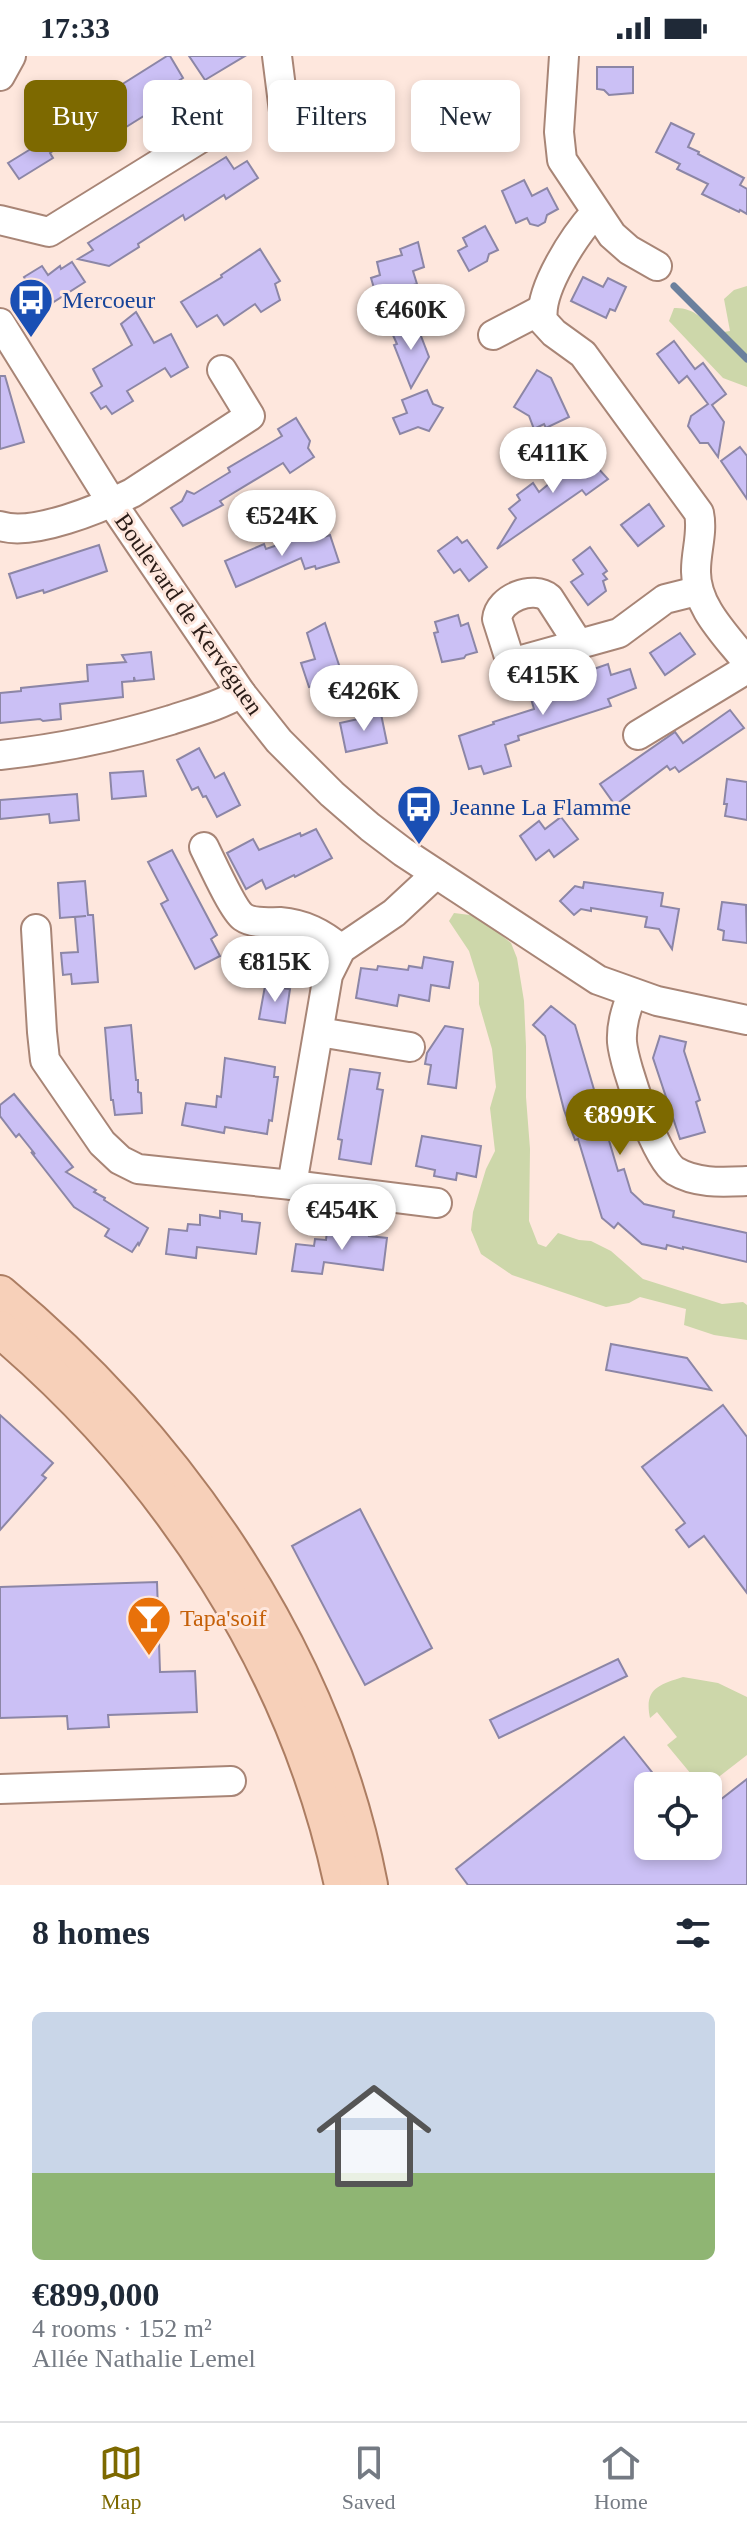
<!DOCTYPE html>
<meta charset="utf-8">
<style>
body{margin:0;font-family:Georgia,serif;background:#f2f2f3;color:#1f2937;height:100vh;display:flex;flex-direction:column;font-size:30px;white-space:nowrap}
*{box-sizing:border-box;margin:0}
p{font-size:26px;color:#747a83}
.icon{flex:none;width:44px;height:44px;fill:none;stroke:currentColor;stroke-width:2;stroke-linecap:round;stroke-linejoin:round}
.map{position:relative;height:1829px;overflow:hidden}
.sheet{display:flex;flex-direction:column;background:#fff;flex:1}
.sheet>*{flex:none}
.banner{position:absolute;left:24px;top:24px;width:700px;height:72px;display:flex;gap:16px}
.tools{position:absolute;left:634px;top:1716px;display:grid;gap:16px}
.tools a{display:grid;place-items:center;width:88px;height:88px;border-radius:12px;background:#fff;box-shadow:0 4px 12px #0003;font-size:40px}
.price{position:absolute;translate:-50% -68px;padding:0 18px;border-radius:28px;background:#fff;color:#222;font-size:26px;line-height:52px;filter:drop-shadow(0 2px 4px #0008)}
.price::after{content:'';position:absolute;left:50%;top:48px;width:24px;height:18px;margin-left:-12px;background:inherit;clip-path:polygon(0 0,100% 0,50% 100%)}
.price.on{background:#7d6900;color:#fff}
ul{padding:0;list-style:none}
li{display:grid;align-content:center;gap:16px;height:424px;padding:0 32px}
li+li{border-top:2px solid #e0e1e3}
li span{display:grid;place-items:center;height:248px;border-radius:12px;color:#555}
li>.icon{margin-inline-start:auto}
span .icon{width:144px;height:144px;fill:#fffc;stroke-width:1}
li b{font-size:34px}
h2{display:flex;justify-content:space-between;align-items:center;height:96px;padding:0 32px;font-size:34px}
.chip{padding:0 28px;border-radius:12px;background:#fff;box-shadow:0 4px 12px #0003;font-size:28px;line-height:72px}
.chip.on{background:#7d6900;color:#fff}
.status{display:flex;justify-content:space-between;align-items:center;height:56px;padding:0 40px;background:#fff;direction:ltr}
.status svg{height:22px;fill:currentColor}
.dock{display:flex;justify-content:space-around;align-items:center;height:112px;border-top:2px solid #e0e1e3;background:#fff;font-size:22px;color:#747a83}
.dock a{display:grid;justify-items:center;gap:4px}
.dock .on{color:#7d6900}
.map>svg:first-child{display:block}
.green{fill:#cdd7aa}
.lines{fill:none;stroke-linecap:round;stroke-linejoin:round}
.stream{stroke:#6b809d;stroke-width:7}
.building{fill:#cbc0f5;stroke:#8c86a6;stroke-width:2}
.minor-casing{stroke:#a88576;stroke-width:32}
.major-casing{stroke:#ac7d62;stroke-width:40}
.minor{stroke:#fff;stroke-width:28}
.major{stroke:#f7d0b9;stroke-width:36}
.labels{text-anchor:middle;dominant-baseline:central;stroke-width:6;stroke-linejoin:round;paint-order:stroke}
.transit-label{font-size:24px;fill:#164399;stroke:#fee7dd;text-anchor:start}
.street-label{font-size:24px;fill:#2a1c17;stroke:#fee7dd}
.food-label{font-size:24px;fill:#c56008;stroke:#fee7dd;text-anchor:start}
</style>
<div class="status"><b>17:33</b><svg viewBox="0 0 49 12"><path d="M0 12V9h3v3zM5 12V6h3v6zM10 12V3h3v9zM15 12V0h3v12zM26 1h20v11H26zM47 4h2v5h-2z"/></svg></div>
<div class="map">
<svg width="747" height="1829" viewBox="0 0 747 1829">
<rect width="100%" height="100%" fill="#fee7dd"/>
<!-- green -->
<g class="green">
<path d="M747 230V331L723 322 669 265 674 252C694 251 704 264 717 277L730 275 724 243 734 234Z"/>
<path d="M454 857 478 860 511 887 517 902 524 945 526 990V1041L530 1093 529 1165 538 1188 546 1191 558 1177 579 1184 591 1185 611 1195 643 1223 722 1248 743 1246 747 1249V1284L714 1279 684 1269 686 1253 640 1241 629 1247 606 1251 512 1219 481 1198 471 1174 473 1156 486 1113 495 1095 490 1052 496 1031 492 993 479 948V927L469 895 449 865Z"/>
<path d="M683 1621 718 1627 747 1641V1699L707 1730H701L667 1689 677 1681 657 1656 650 1662C644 1633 658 1629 683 1621Z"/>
</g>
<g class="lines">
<!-- stream -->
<path class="stream" d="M674 230 747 303"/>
</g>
<!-- building -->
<g class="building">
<path d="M167 0H170L183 22 149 43 155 53 102 86 99 83 87 91 72 67 96 49 94 46Z"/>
<path d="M189 0H245L205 24Z"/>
<path d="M597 11H633V37L609 39 604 34 597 33Z"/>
<path d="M671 67 694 78 688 91 699 96 698 98 744 122 740 129 747 133V158L740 154 739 156 702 138 708 128 677 113 680 108 656 96Z"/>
<path d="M50 72 60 90 50 97 53 102 19 123 8 107 34 91 30 83Z"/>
<path d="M226 101 234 113 247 105 258 122 226 143 224 139 185 164 183 159 138 188 139 191 109 210 78 203 93 194 88 187Z"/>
<path d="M524 124 532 140 547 132 558 153 547 159 545 166 538 170 530 168 527 162 516 167 502 135Z"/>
<path d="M485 170 498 194 489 198 487 205 469 215 458 195 467 190 463 182Z"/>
<path d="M418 186 424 211 413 215 417 228 376 239 371 222 380 219 377 206 402 199 400 193Z"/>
<path d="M260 193 280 225 275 228 280 244 261 256 255 248 224 269 217 259 197 271 181 246 222 221 221 219Z"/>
<path d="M72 206 85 226 52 247 47 238 38 244 24 221 42 210 48 219 60 210 61 213Z"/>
<path d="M583 221 603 231 608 222 626 231 615 255 610 253 606 262 571 245Z"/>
<path d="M136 256 154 287 171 278 188 311 171 321 165 312 127 335 133 345 112 358 106 350 101 353 91 337 102 330 93 313 132 289 121 268Z"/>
<path d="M416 267 429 301 411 332 394 289 397 288 392 277Z"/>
<path d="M674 285 695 313 703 307 726 338 712 349 724 366 718 401 708 387H700L688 370 691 360 708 348 687 320 679 327 657 298Z"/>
<path d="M537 314 551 322 569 361 546 372 544 368 534 373 529 360 514 351Z"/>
<path d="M0 320H5L24 386 0 393Z"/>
<path d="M427 334 433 348 443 352 429 375 418 371 400 378 393 362 407 357 402 344Z"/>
<path d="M296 362 310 385 308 392 314 401 290 417 283 407 220 445 223 449 183 470 171 452 182 445 187 435 194 438 230 416 228 412 282 380 278 373Z"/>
<path d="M740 391 747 400V443L721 405Z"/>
<path d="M585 398 608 423 586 439 582 434 497 493 516 462 509 453 520 444 517 439 533 427 539 436Z"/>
<path d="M649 448 664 470 638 490 621 469Z"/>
<path d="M315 476 317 483 330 479 339 506 316 513 315 510 305 513 301 502 236 531 225 505 264 488 266 493Z"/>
<path d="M457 481 462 487 467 484 487 511 469 525 460 513 454 517 438 495Z"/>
<path d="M99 489 107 515 44 537 43 534 17 542 9 518Z"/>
<path d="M590 491 607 515 603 518 607 523 603 525 606 535 588 549 571 526 583 518 573 504Z"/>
<path d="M458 559 461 570 468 567 477 596 466 599 464 602 442 606 434 577 438 576 435 566Z"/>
<path d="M325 567 343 621 309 631 301 607 315 603 307 577Z"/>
<path d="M680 577 695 598 665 619 650 597Z"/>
<path d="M151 596 154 623 135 625 134 621V625L122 626 123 641 60 648 61 663 43 665 40 663 0 667V637L21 635V632L88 625 87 609 126 606 122 599Z"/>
<path d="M608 608 611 619 630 613 636 632 608 643 611 650 518 680 519 684 505 689 511 710 484 718 481 710 469 713 459 680 494 668 493 666 534 653 529 636 549 630 552 638 591 626 594 624 591 614Z"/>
<path d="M730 654 744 672 679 716 675 711 670 714 667 710 615 749 600 728 675 676 683 687Z"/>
<path d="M381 658 387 687 346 696 340 667Z"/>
<path d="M199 692 215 722 224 717 240 749 217 761 206 740 203 741 198 731 192 734 177 704Z"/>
<path d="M143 715 146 740 112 743 110 717Z"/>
<path d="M727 723 747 726V764L725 760 727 748H724Z"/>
<path d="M77 738 79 764 50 767 49 758 0 763V744Z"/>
<path d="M561 761 578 783 554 801 549 794 536 804 520 780 539 765 545 773Z"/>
<path d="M316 773 332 802 295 821 294 819 266 833 262 824 246 833 227 797 253 783 259 794 300 777 301 780Z"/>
<path d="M172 794 217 879 211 883 220 900 195 913 161 848 168 844 148 806Z"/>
<path d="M85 825 88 859H93L98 926 72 928 71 918 63 919 61 897 78 896 75 861 86 860 60 862 58 827Z"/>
<path d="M584 826 663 837 661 850 679 853 672 893 659 873 645 871 647 861 591 852V855L581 853 574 859 560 845 575 830 583 832Z"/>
<path d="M722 846 746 849 747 887 723 884 724 875 718 873Z"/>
<path d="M424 901 453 906 449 932 431 929 429 945 399 939 397 950 356 942 361 912 377 914 378 910 408 914 409 910 422 912Z"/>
<path d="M265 930 290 933 285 967 259 963Z"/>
<path d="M551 950 575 969 618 1115 624 1113 631 1136 644 1148 674 1155 673 1161 747 1177V1206L683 1191V1193L667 1189 666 1193 642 1188 618 1167 614 1172 602 1162 578 1083 575 1084 564 1054 545 980 533 969Z"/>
<path d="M131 969 136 1024H138V1036L141 1037 142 1057 115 1059 113 1044H111L105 972Z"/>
<path d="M445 970 463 973 456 1032 428 1028 431 1009 425 1008 427 997Z"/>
<path d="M660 980 686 986 684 995 700 1044 696 1046 705 1076 680 1083 653 1002Z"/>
<path d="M225 1002 275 1011 274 1021H278L272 1065 269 1064 267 1078 225 1071 224 1077 182 1069 186 1047 216 1051 217 1040 221 1041Z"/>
<path d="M350 1013 380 1017 377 1033 383 1034 371 1108 339 1103 342 1084 338 1083Z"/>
<path d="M14 1038 73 1111 66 1116 96 1134 94 1136 105 1142 104 1144 148 1172 139 1189 138 1187 132 1196 105 1180 109 1173 74 1151 31 1096 35 1098 19 1078 16 1081 0 1060V1049Z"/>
<path d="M422 1080 481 1090 476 1121 457 1117 456 1124 434 1120 435 1114 416 1110Z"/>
<path d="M220 1155 242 1158V1165L260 1167 256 1198 197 1191 196 1202 166 1198 169 1173 187 1175 188 1168 200 1169V1159L220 1162Z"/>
<path d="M347 1171 370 1174 369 1180 387 1182 383 1214 324 1206 322 1218 292 1215 296 1188 314 1190 315 1183 326 1184 327 1175 346 1177Z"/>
<path d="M611 1288 687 1302 711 1334 606 1314Z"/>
<path d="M723 1349 747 1381V1537L704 1480 689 1491 676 1474 685 1467 642 1411Z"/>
<path d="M0 1359 53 1407 42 1419 46 1422 0 1474Z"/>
<path d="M360 1453 432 1592 365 1629 292 1490Z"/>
<path d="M157 1526 160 1616 195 1615 197 1656 108 1659 109 1671 68 1673 67 1660 0 1662V1531Z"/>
<path d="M618 1603 627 1620 499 1682 490 1664Z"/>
<path d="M624 1681 663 1730H648V1790H708V1765L720 1756 715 1748 747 1723V1829H468L456 1813Z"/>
</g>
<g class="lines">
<!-- minor casing -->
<g class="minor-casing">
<g id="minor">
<path d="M277 0 287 79"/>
<path d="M564 0 559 76 562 104 612 179 629 194 657 210"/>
<path d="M0 20 11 0"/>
<path d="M595 157C575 179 538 234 543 265L554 277 583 298 699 457C703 476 696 495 696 514 695 550 726 579 747 606"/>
<path d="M0 164 49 176 204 80"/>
<path d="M0 267 112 447 241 637 279 685 332 738 370 771 403 796 598 924 657 945 747 964"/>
<path d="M493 279 541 254"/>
<path d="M0 470C33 481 101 452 132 437L250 360 222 314"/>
<path d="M578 587 549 542C533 529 499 542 497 563L511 607 619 577 665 543 697 535"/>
<path d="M638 679 747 613"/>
<path d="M0 699C58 693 115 681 171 664 195 656 219 650 241 637"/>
<path d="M204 791C211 805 233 854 243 861 253 868 268 866 280 866 304 868 322 877 341 893"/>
<path d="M36 873 42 976 45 1004 102 1087 120 1104 138 1113 292 1129 328 919 341 893 394 857 436 818"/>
<path d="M632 938C626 954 621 969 622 986 624 1010 656 1103 675 1115 697 1128 723 1126 747 1125"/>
<path d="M319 976 410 991"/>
<path d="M292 1129 437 1147"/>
<path d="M0 1733 231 1725"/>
</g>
</g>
<!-- major casing -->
<g class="major-casing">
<g id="major">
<path d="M0 1238C180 1388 324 1596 369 1829"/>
<path d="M0 1273C169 1416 297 1611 343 1829"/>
</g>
</g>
<!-- minor -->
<use href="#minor" class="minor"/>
<!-- major -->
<use href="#major" class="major"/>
</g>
<!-- icons -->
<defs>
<g id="bus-pin" transform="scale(2.3)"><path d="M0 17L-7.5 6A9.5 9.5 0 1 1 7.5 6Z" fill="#1a4fb4" stroke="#fee7dd"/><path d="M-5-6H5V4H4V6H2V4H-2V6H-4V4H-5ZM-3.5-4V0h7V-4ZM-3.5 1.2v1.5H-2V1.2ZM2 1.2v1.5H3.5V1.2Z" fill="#fff"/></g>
<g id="bar-pin" transform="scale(2.3)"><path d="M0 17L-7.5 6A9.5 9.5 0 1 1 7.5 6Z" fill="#e8710a" stroke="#fee7dd"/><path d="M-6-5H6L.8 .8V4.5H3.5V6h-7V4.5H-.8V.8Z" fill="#fff"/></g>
</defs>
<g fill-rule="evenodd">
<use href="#bus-pin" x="31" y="244"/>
<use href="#bus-pin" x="419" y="751"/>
<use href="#bar-pin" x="149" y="1562"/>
</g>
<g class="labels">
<!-- transit labels -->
<g class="transit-label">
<text x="62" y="244">Mercoeur</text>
<text x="450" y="751">Jeanne La Flamme</text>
</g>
<!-- street labels -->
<g class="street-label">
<text transform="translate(189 558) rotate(55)">Boulevard de Kervéguen</text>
</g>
<!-- food labels -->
<g class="food-label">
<text x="180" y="1562">Tapa'soif</text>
</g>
</g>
</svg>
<div class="tools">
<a><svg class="icon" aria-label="locate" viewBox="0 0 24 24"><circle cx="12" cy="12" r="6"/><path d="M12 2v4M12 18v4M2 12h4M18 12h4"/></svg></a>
</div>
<b class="price" style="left:411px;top:296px">€460K</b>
<b class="price" style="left:553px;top:439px">€411K</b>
<b class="price" style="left:282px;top:502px">€524K</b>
<b class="price" style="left:543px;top:661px">€415K</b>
<b class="price" style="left:364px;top:677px">€426K</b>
<b class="price" style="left:275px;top:948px">€815K</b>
<b class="price on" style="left:620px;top:1101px">€899K</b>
<b class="price" style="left:342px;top:1196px">€454K</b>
<div class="banner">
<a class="chip on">Buy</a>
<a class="chip">Rent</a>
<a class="chip">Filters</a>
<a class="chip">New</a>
</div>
</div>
<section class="sheet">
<h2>8 homes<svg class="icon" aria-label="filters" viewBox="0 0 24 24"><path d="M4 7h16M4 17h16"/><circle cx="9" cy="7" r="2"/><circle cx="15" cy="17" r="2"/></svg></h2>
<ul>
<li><span style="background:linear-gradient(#c9d6e8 65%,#8fb573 0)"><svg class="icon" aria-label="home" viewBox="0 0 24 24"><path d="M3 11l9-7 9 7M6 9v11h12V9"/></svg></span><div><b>€899,000</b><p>4 rooms · 152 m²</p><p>Allée Nathalie Lemel</p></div></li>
</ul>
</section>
<nav class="dock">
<a class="on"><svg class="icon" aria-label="map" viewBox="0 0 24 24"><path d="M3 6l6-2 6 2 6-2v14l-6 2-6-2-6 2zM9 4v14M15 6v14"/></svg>Map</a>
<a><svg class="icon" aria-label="saved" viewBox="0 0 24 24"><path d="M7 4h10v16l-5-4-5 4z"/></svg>Saved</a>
<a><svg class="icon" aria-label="home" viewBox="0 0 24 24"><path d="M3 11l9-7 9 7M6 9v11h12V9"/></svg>Home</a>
</nav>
